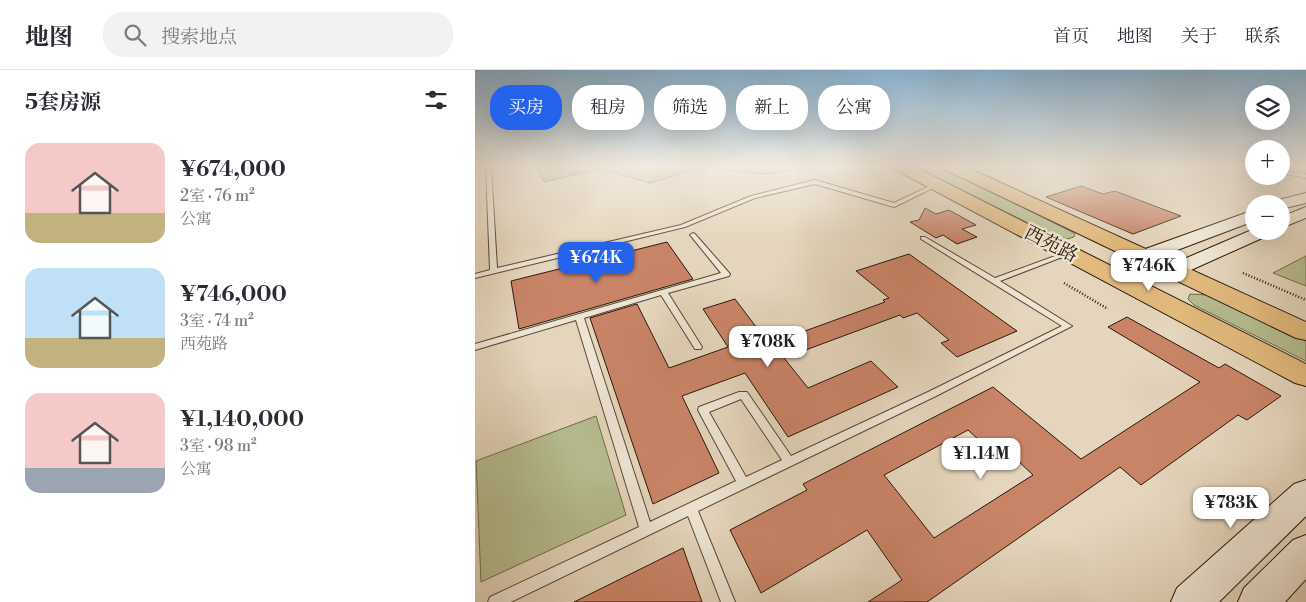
<!DOCTYPE html>
<html lang="zh">
<meta charset="utf-8">
<style>
body{margin:0;font-family:"Libre Bodoni","Noto Serif SC",serif;background:#f2f2f3;color:#2b2b33;height:100vh;display:flex;flex-direction:column;font-size:19px;white-space:nowrap}
*{box-sizing:border-box;margin:0}
p{font-size:16px;color:#7c7c81}
.icon{flex:none;width:28px;height:28px;fill:none;stroke:currentColor;stroke-width:2;stroke-linecap:round;stroke-linejoin:round}
.map{position:relative;flex:1;overflow:hidden}
.sheet{display:flex;flex-direction:column;background:#fff;width:475px}
.sheet>*{flex:none}
.banner{position:absolute;left:15px;top:15px;width:475px;height:45px;display:flex;gap:10px}
.buttons{position:absolute;left:770px;top:15px;display:grid;gap:10px}
.buttons a{display:grid;place-items:center;width:45px;height:45px;border-radius:50%;background:#fff;box-shadow:0 5px 20px #0002;font-size:25px}
.price{position:absolute;translate:-50% -42px;padding:0 11px;border-radius:10px;background:#fff;color:#222;font-size:16px;line-height:32px;filter:drop-shadow(0 1px 2px #0008)}
.price::after{content:'';position:absolute;left:50%;top:30px;width:15px;height:11px;margin-left:-8px;background:inherit;clip-path:polygon(0 0,100% 0,50% 100%)}
.price.current{background:#2563eb;color:#fff}
ul{padding:0;list-style:none}
li{display:flex;align-items:center;gap:15px;height:125px;padding:0 25px}
li span{display:grid;place-items:center;flex:none;width:140px;height:100px;border-radius:15px;color:#555}
li>.icon{margin-inline-start:auto}
span .icon{width:60px;height:60px;fill:#fffc;stroke-width:1}
li b{font-size:21px}
h2{display:flex;justify-content:space-between;align-items:center;height:60px;padding:0 25px;font-size:21px}
.tag{padding:0 18px;border-radius:20px;background:#fff;box-shadow:0 5px 20px #0002;font-size:18px;line-height:45px}
.tag.current{background:#2563eb;color:#fff}
header{display:flex;align-items:center;gap:30px;box-sizing:border-box;height:70px;padding:0 25px;background:#fff;border-bottom:1px solid #e1e1e2}
header strong{font-size:24px}
nav{display:flex;gap:28px;margin-inline-start:auto;font-size:18px}
.search{width:350px;height:45px;background:#f2f2f3;display:flex;align-items:center;gap:12px;box-sizing:border-box;padding:0 18px;border-radius:20px;color:#7c7c81;font-size:19px}
main{display:flex;flex:1;min-height:0}
.map>svg:first-child{display:block}
.green{fill:#b6bd8f;stroke:#706a4c}
.building{fill:#c98468;stroke:#2a180a;fill-rule:evenodd}
.lines{fill:none;stroke-linecap:round;stroke-linejoin:round}
.lane-casing{stroke:#594736;stroke-width:2}
.secondary-casing{stroke:#2a180a;stroke-width:2}
.primary-casing{stroke:#2a180a;stroke-width:2}
.path-far1{stroke:#2a180a;stroke-width:2;stroke-dasharray:0.5 2;stroke-linecap:butt}
.path{stroke:#2a180a;stroke-width:2.5;stroke-dasharray:1 2;stroke-linecap:butt}
.lane{fill:#eee4d3;fill-rule:evenodd}
.secondary{fill:#eee4d3;fill-rule:evenodd}
.primary{fill:#e2ba7e;fill-rule:evenodd}
.labels{text-anchor:middle;dominant-baseline:central;stroke-width:5;stroke-linejoin:round;paint-order:stroke}
.street-label{font-size:19px;fill:#2a180a;stroke:#eee4d3}
</style>
<header>
<strong>地图</strong>
<div class="search"><svg class="icon" aria-label="search" viewBox="0 0 24 24"><circle cx="10" cy="10" r="6"/><path d="M15 15l6 6"/></svg>搜索地点</div>
<nav><a>首页</a><a>地图</a><a>关于</a><a>联系</a></nav>
</header>
<main>
<section class="sheet">
<h2>5套房源<svg class="icon" aria-label="filters" viewBox="0 0 24 24"><path d="M4 7h16M4 17h16"/><circle cx="9" cy="7" r="2"/><circle cx="15" cy="17" r="2"/></svg></h2>
<ul>
<li><span style="background:linear-gradient(#f6c9c9 70%,#c2b280 0)"><svg class="icon" aria-label="home" viewBox="0 0 24 24"><path d="M3 11l9-7 9 7M6 9v11h12V9"/></svg></span><div><b>¥674,000</b><p>2室 · 76 m²</p><p>公寓</p></div></li>
<li><span style="background:linear-gradient(#bfe0f5 70%,#c2b280 0)"><svg class="icon" aria-label="home" viewBox="0 0 24 24"><path d="M3 11l9-7 9 7M6 9v11h12V9"/></svg></span><div><b>¥746,000</b><p>3室 · 74 m²</p><p>西苑路</p></div></li>
<li><span style="background:linear-gradient(#f6c9c9 75%,#9aa5b1 0)"><svg class="icon" aria-label="home" viewBox="0 0 24 24"><path d="M3 11l9-7 9 7M6 9v11h12V9"/></svg></span><div><b>¥1,140,000</b><p>3室 · 98 m²</p><p>公寓</p></div></li>
</ul>
</section>
<div class="map">
<svg width="831" height="532" viewBox="0 0 831 532">
<rect width="100%" height="100%" fill="#e5d5bc"/>
<filter id="stains"><feTurbulence type="fractalNoise" baseFrequency=".004" numOctaves="4"/><feColorMatrix values="0 0 0 0 .2 0 0 0 0 .09 0 0 0 0 .02 0 0 0 .5 -.17"/></filter>
<radialGradient id="worn" r=".72"><stop offset=".6" stop-color="#630" stop-opacity="0"/><stop offset="1" stop-color="#630" stop-opacity=".3"/></radialGradient>
<!-- green -->
<g class="green">
<path d="M61 97H332L303 103 285 104 261 102 250 99 224 98 175 113 125 99 69 112Z"/>
<path d="M435 97H468L593 160 600 164 599 167 592 169 580 166Z"/>
<path d="M831 186V216L798 203Z"/>
<path d="M715 224 734 225 831 271V291L719 235 713 229Z"/>
<path d="M121 346 151 445 6 512 1 391Z"/>
</g>
<!-- building -->
<g class="building">
<path d="M606 116 628 124 640 121 706 146 658 164 571 127Z"/>
<path d="M450 138 461 144 474 140 501 155 487 159 502 167 482 174 468 165 461 168 435 152 444 150Z"/>
<path d="M192 172 218 209 44 259 36 211Z"/>
<path d="M434 184 542 261 482 287 466 273 474 270 442 243 428 248 425 245 309 288 333 318 396 291 423 317 313 367 270 303 207 326 244 403 178 434 115 248 162 234 194 298 253 277 228 239 260 229 294 274 410 232 408 230 414 228 381 201Z"/>
<path d="M652 247 744 298 750 294 806 326 772 350 763 345 666 415 645 397 452 532H393L427 510 392 460 286 523 255 460 332 420 328 414 518 317 606 389 725 312 633 257ZM493 360 516 381 526 375 558 405 459 468 409 405Z"/>
<path d="M208 478 227 532H99Z"/>
</g>
<g class="lines">
<!-- lane casing -->
<g class="lane-casing">
<g id="lane">
<path d="M11 97H16L22 198 206 155 276 126 340 110 419 133 459 114 464 115 419 137 340 114 280 128 210 157 0 208V204L15 200Z"/>
<path d="M806 100 831 104V108L806 103Z"/>
<path d="M218 163 220 164 255 204 254 206 193 223 227 277 226 279H220L186 225 109 248 175 452 261 411 223 340 224 337 264 322H272L316 386 453 322 587 256 446 169V167H450L520 208 591 182H595V184L525 211 597 256 461 326 223 441 260 532H246L213 446 36 532H13L15 527 164 457 101 250 0 280V274L246 203 216 166 215 165ZM266 329 307 390 271 407 234 342Z"/>
</g>
</g>
<!-- secondary casing -->
<g class="secondary-casing">
<g id="secondary">
<path d="M831 123V133L806 139V134H798L800 131Z"/>
<path d="M831 137V148L806 158V147Z"/>
<path d="M779 140V151L676 190 665 199 695 195 779 159V161H797L794 165 707 204 643 215 636 213 633 209 636 205 645 203 643 200 662 182Z"/>
<path d="M831 410V446L744 532H696L702 518 819 414Z"/>
<path d="M831 465V509L810 532H763L769 518 818 470Z"/>
</g>
</g>
<!-- primary casing -->
<g class="primary-casing">
<g id="primary">
<path d="M419 97H440L831 294V316L820 313 421 100Z"/>
<path d="M469 97H491L831 252V270L821 268 471 100Z"/>
</g>
</g>
<!-- path-far1 -->
<g class="path-far1">
<path d="M185 97H255"/>
<path d="M277 97 281 101"/>
<path d="M95 104 119 97"/>
</g>
<!-- path -->
<g class="path">
<path d="M768 203 831 230"/>
<path d="M589 213 633 239"/>
</g>
<!-- lane -->
<use href="#lane" class="lane"/>
<!-- secondary -->
<use href="#secondary" class="secondary"/>
<!-- primary -->
<use href="#primary" class="primary"/>
</g>
<!-- sky -->
<linearGradient id="sky" x2="0" y2="1"><stop stop-color="#89b5d6"/><stop offset="0.56" stop-color="#f3ece1"/><stop offset="1" stop-color="#f3ece1" stop-opacity="0"/></linearGradient>
<rect width="831" height="172" fill="url(#sky)"/>
<g class="labels">
<!-- street labels -->
<g class="street-label">
<text transform="translate(576 174) rotate(27)">西苑路</text>
</g>
</g>
<rect width="100%" height="100%" filter="url(#stains)"/>
<rect width="100%" height="100%" fill="url(#worn)"/>
</svg>
<div class="buttons">
<a><svg class="icon" aria-label="layers" viewBox="0 0 24 24"><path d="M12 4l9 5-9 5-9-5zM3 14l9 5 9-5"/></svg></a>
<a>+</a>
<a>−</a>
</div>
<b class="price current" style="left:121px;top:214px">¥674K</b>
<b class="price" style="left:674px;top:222px">¥746K</b>
<b class="price" style="left:293px;top:298px">¥708K</b>
<b class="price" style="left:506px;top:410px">¥1.14M</b>
<b class="price" style="left:756px;top:459px">¥783K</b>
<div class="banner">
<a class="tag current">买房</a>
<a class="tag">租房</a>
<a class="tag">筛选</a>
<a class="tag">新上</a>
<a class="tag">公寓</a>
</div>
</div>
</main>
